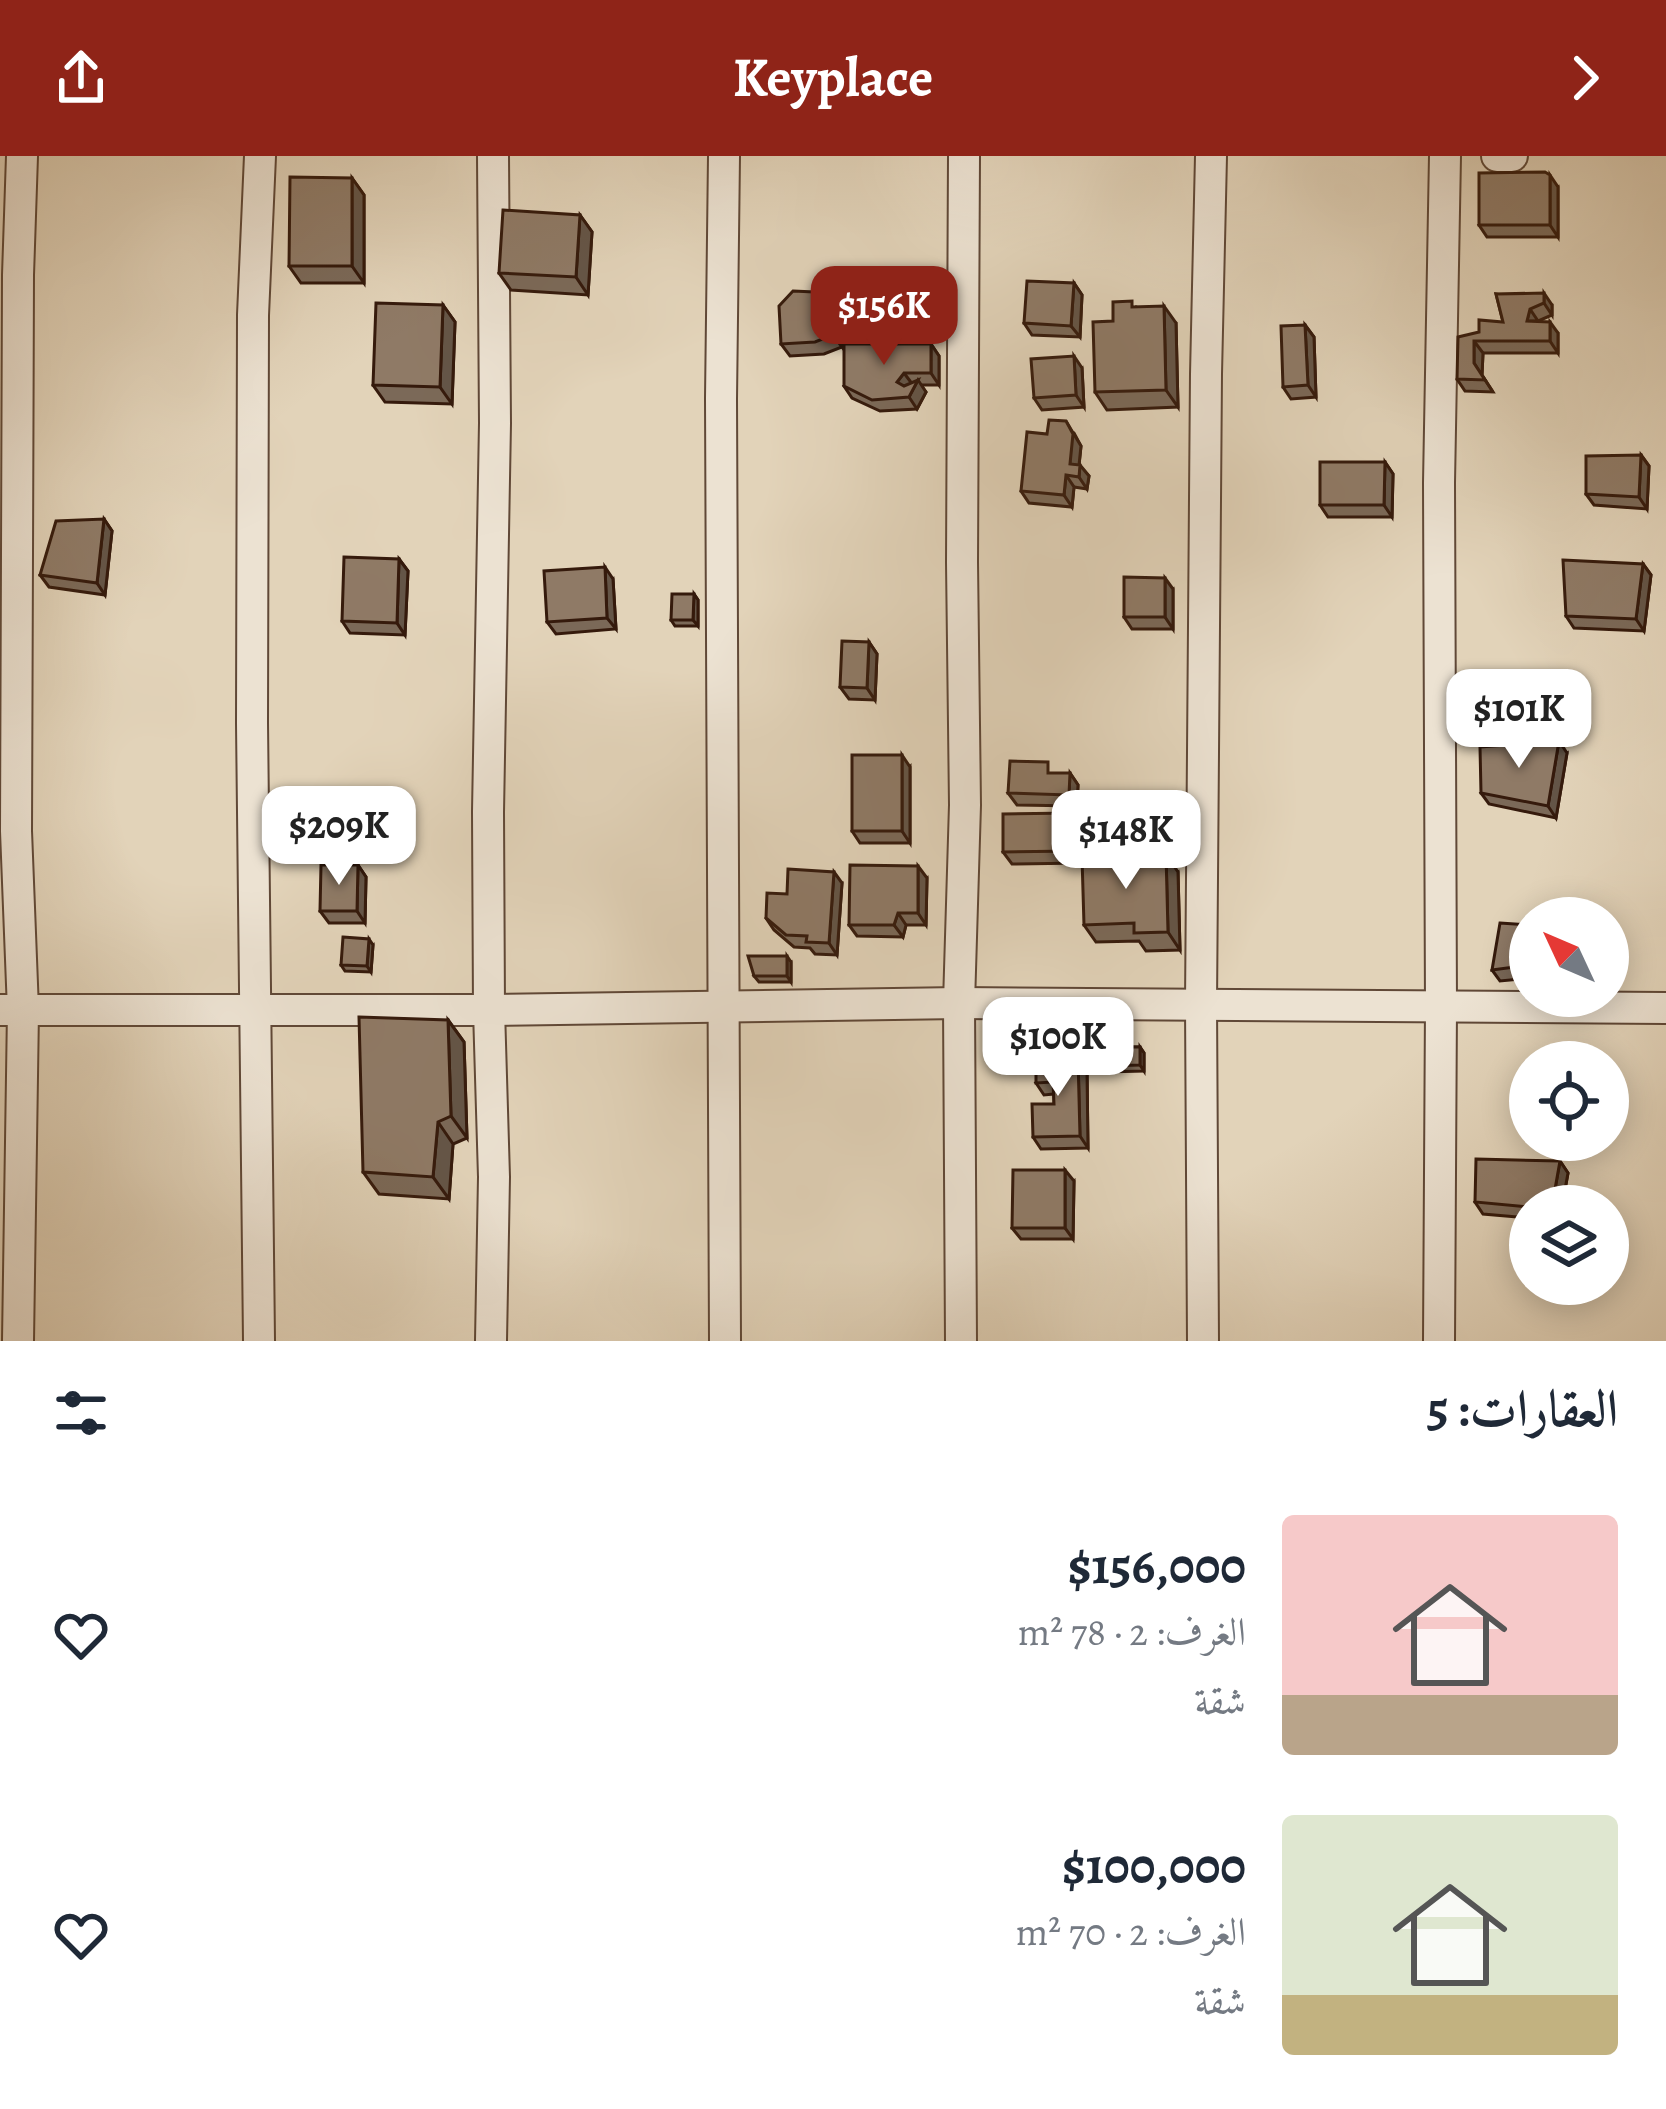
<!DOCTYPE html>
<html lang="ar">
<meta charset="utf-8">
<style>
body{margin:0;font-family:Alegreya,Amiri,serif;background:#f2f2f3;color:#1f2937;direction:rtl;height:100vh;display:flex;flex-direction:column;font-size:45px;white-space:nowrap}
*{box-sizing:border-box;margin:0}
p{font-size:39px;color:#747a83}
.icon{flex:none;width:66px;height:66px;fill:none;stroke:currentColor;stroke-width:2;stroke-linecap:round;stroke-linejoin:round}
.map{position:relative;height:1185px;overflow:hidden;direction:ltr}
.details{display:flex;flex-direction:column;background:#fff;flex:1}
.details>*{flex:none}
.needle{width:78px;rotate:314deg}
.fabs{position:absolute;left:1509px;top:741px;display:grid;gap:24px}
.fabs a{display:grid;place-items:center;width:120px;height:120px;border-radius:50%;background:#fff;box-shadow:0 6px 30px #0003;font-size:60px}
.price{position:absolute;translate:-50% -102px;padding:0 27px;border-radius:24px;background:#fff;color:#222;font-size:39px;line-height:78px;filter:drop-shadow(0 3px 6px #0008)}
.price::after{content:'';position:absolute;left:50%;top:72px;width:36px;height:27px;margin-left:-18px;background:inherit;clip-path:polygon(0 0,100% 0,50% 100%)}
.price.current{background:#8f2418;color:#fff}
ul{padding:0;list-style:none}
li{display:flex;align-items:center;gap:36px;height:300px;padding:0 48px}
li span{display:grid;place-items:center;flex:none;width:336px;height:240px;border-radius:12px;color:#555}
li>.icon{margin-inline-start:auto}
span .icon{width:144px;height:144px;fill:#fffc;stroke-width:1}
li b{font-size:51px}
h2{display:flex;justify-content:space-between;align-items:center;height:144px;padding:0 48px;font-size:51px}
header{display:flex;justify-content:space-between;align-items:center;height:156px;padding:0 48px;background:#8f2418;color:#fff;font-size:54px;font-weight:700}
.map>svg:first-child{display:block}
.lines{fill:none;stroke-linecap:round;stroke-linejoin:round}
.minor-casing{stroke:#604837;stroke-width:34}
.minor{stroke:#ece2d2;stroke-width:30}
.wall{fill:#7b6958;stroke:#351a0c;stroke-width:3}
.shaded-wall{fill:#645547;stroke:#351a0c;stroke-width:3}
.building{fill:#8f7a66;stroke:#351a0c;stroke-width:3}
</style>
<header><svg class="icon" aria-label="forward" viewBox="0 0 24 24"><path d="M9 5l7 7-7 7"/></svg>Keyplace<svg class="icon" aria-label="share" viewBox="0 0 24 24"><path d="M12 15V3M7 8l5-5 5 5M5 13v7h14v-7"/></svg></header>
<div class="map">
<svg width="1666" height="1185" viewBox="0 0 1666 1185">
<rect width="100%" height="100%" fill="#e2d3b9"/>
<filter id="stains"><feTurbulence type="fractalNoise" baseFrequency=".00167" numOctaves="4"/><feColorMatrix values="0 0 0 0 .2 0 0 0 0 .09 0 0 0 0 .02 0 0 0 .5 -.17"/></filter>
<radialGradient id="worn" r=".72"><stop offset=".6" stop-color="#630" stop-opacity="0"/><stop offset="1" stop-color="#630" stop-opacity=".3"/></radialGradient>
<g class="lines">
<!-- minor casing -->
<g class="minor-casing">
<g id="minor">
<path d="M724 0 721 243 725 1185"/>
<path d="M1497 0H1512"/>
<path d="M0 854H489L959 847 1666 852"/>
<path d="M18 1185 23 854 16 675 18 119 22 0"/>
<path d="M259 1185 252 567 253 159 260 0"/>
<path d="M491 1185 494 1021 489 854 488 656 495 267 493 0"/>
<path d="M961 1185 959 847 965 649 962 406 964 0"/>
<path d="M1203 1185 1201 848 1206 218 1211 0"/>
<path d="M1439 1185 1441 850 1439 327 1445 0"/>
</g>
</g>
<!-- minor -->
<use href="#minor" class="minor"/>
</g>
<!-- wall -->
<g class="wall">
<path d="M352 22 364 39V127H301L289 110Z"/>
<path d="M1558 31V81H1487L1479 69Z"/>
<path d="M580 59 592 76 588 139 511 134 499 117Z"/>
<path d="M1074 127 1082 139 1080 181 1032 179 1024 167Z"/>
<path d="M836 137 844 149 842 191 824 198 790 200 781 188Z"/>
<path d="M1496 138 1552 149V159L1538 165 1558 177V197H1483L1482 219 1493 236 1465 235 1457 223 1479 176 1503 166Z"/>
<path d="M443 149 455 166 452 248 385 246 373 229Z"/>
<path d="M1136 151 1176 167 1178 251 1107 254 1095 236 1113 165Z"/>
<path d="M1305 169 1314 181 1316 241 1291 243 1283 231Z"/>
<path d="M931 188 939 200V229H921L926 236 917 253 880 255 852 242 844 230Z"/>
<path d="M1082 212 1084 251 1042 254 1034 242Z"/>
<path d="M1074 277 1081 290 1079 309 1089 320 1087 333 1074 331 1072 351 1029 347 1021 335 1047 278Z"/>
<path d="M1641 299 1649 310 1647 353 1594 349 1586 338Z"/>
<path d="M1385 306 1393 318 1392 361H1328L1320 349Z"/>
<path d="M104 363 112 375 105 439 49 431 40 419Z"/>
<path d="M399 403 408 415 405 479 350 477 342 465Z"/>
<path d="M1643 408 1651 419 1644 475 1574 472 1566 460Z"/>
<path d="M613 423 616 473 556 478 547 466Z"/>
<path d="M1173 433V473H1132L1124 461Z"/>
<path d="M694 438 698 444V470H675L671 464Z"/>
<path d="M869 486 877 498 875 544 849 543 840 531Z"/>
<path d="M1567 597 1556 662 1489 648 1481 637Z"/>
<path d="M910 611V687H860L852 675Z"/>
<path d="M1070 617 1078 629 1077 650 1017 649 1008 637Z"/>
<path d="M1072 657 1080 668 1081 707 1012 708 1003 696Z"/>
<path d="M370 659 369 703H325L317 691Z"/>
<path d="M358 709 366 721 365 767H329L320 755Z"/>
<path d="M1178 716 1180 794 1146 795 1139 785 1096 786 1084 769Z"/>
<path d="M927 722 926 769H906L903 781 857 780 849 769Z"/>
<path d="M842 727 837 799 815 798 810 792 794 791 774 774 766 762 787 738Z"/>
<path d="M1530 769V822L1500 825 1492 814Z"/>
<path d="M373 789 371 816 345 815 341 809Z"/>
<path d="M791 806V826H759L754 820Z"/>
<path d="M448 864 464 886 467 982 453 988 449 1043 379 1038 363 1016Z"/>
<path d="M1128 885V891H1140L1144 897V915L1104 916 1100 910 1109 893Z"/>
<path d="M1087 914 1088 992 1041 993 1033 981 1054 948V938L1044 939 1036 927Z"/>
<path d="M1560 1005 1568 1017 1562 1050H1530V1062L1483 1058 1475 1046Z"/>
<path d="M1074 1025 1073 1083H1021L1012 1072Z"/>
<path d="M1608 1069 1616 1081 1619 1103 1608 1105Z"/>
</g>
<!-- shaded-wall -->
<g class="shaded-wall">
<path d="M1550 19 1558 31V81L1550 69Z"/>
<path d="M352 22 364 39V127L352 110Z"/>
<path d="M580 59 592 76 588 139 576 121Z"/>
<path d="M1074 127 1082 139 1080 181 1071 170Z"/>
<path d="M836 137 844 149 842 191 833 179Z"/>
<path d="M1544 137 1552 149V159L1544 147Z"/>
<path d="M443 149 455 166 452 248 440 231Z"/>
<path d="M1164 150 1176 167 1178 251 1166 234Z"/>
<path d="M1530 153 1538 165H1527Z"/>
<path d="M1550 166 1558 177V197L1550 185Z"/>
<path d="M1305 169 1314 181 1316 241 1308 229Z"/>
<path d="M1474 185 1483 197 1482 219 1493 236 1474 207Z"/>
<path d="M931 188 939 200V229L931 217Z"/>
<path d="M1074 200 1082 212 1084 251 1076 239Z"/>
<path d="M904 217 913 229 905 238 897 226Z"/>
<path d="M918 224 926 236 917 253 909 241Z"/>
<path d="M1066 265 1081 290 1078 319 1070 308Z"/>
<path d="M1641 299 1649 310 1647 353 1639 341Z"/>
<path d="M1385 306 1393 318 1392 361 1384 349Z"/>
<path d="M1080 309 1089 320 1087 333 1079 321Z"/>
<path d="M1066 319 1074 331 1072 351 1064 339Z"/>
<path d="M104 363 112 375 105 439 97 427Z"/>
<path d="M399 403 408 415 405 479 397 467Z"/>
<path d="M1643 408 1651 419 1644 475 1636 463Z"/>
<path d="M605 411 613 423 616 473 607 462Z"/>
<path d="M1165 422 1173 433V473L1165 461Z"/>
<path d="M694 438 698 444V470L693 464Z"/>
<path d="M869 486 877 498 875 544 867 532Z"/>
<path d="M1559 585 1567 597 1556 662 1548 650Z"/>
<path d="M902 599 910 611V687L902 675Z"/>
<path d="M1070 617 1078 629 1077 650 1069 639Z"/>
<path d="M362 647 370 659 369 703 361 691Z"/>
<path d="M1072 657 1080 668 1081 707 1072 695Z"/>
<path d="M1166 698 1178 716 1180 794 1168 776Z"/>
<path d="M358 709 366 721 365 767 357 755Z"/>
<path d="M918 710 927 722 926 769 918 757Z"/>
<path d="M834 716 842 727 837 799 829 787Z"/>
<path d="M898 757 906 769 903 781 894 769Z"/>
<path d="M369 783 373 789 371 816 367 810Z"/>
<path d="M787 800 791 806V826L787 820Z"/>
<path d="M448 864 464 886 467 982 451 960Z"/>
<path d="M1140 891 1144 897V915L1140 909Z"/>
<path d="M1078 902 1087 914 1088 992 1080 980Z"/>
<path d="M438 966 453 988 449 1043 433 1021Z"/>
<path d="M1560 1005 1568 1017 1562 1050H1552Z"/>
<path d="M1065 1014 1074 1025 1073 1083 1065 1072Z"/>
<path d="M1608 1069 1616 1081 1619 1103 1610 1091Z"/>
</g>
<!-- building -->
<g class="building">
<path d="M1545 16 1550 19V69H1479V17Z"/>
<path d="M290 21 352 22V110H289Z"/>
<path d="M503 54 580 59 576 121 499 117Z"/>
<path d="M1027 125 1074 127 1071 170 1024 167Z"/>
<path d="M793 135 836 137 833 179 815 186 781 188 779 150Z"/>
<path d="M1544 137V147L1530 153 1527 165 1550 166V185H1474V207L1485 224 1457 223 1458 181 1479 176V164L1503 166 1496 138Z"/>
<path d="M1132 145V151L1164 150 1166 234 1095 236 1093 166 1113 165V146Z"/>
<path d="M376 147 443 149 440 231 373 229Z"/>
<path d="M1305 169 1308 229 1283 231 1281 170Z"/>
<path d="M844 188H931V217H904L897 226 904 230 918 224 909 241 872 244 844 230Z"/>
<path d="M1074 200 1076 239 1034 242 1031 203Z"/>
<path d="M1049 264 1066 265 1073 278 1070 308 1080 309 1079 321 1066 319 1064 339 1021 335 1027 276 1047 278Z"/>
<path d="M1641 299 1639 341 1586 338V300Z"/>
<path d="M1320 306H1385L1384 349H1320Z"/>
<path d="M104 363 97 427 40 419 56 365Z"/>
<path d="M344 401 399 403 397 467 342 465Z"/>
<path d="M1563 404 1643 408 1636 463 1566 460Z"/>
<path d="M605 411 607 462 547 466 544 415Z"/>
<path d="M1124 421 1165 422V461H1124Z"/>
<path d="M672 438H694L693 464H671Z"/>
<path d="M842 485 869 486 867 532 840 531Z"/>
<path d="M1559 585 1548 650 1481 637 1480 591Z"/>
<rect x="852" y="599" width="50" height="76"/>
<path d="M1010 605 1048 606V617H1070L1069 639 1008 637Z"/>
<path d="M318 647H362L361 691H317Z"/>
<path d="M1072 657V695L1003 696V658Z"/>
<path d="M1166 698 1168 776 1134 777V767L1084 769 1082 701Z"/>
<path d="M321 709H358L357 755H320Z"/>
<path d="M850 709 918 710V757H898L894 769H849Z"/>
<path d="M788 713 834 716 829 787 806 786 807 780 786 779 766 762 767 737 787 738Z"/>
<path d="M1500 767 1530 769V809L1492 814Z"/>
<path d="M343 781 369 783 367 810 341 809Z"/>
<path d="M748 800H787V820H754Z"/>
<path d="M359 861 448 864 451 960 438 966 433 1021 363 1016Z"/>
<path d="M1109 879H1124V891H1140V909L1100 910 1099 889 1109 893Z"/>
<path d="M1078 902 1080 980 1033 981 1032 948H1054L1053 926 1036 927V904Z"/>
<path d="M1476 1003 1560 1005 1552 1050 1530 1051 1475 1046Z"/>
<path d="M1013 1014H1065V1072H1012Z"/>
</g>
<rect width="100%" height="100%" filter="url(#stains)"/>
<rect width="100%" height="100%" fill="url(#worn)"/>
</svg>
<div class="fabs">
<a><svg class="needle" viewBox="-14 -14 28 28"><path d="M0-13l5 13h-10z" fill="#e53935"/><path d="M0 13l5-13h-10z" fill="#747a83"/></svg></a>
<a><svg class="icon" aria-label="locate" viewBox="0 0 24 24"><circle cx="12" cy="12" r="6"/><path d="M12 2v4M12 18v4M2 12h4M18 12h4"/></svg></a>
<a><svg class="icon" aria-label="layers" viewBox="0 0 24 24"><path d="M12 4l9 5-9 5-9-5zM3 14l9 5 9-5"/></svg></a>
</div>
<b class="price current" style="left:884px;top:212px">$156K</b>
<b class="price" style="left:1519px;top:615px">$101K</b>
<b class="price" style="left:339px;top:732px">$209K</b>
<b class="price" style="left:1126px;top:736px">$148K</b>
<b class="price" style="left:1058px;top:943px">$100K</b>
</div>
<section class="details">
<h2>العقارات: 5<svg class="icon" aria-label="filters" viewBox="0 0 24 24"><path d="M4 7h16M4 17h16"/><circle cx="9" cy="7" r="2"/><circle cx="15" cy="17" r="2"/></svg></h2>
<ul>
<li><span style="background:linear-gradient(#f6c9c9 75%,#b9a48a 0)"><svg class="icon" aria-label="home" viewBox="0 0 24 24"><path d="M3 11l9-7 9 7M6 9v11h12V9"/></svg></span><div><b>$156,000</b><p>الغرف: 2 · 78 m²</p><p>شقة</p></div><svg class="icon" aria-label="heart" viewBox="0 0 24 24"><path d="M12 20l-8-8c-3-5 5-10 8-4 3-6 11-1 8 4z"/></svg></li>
<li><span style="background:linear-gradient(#dfe7d0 75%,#c2b280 0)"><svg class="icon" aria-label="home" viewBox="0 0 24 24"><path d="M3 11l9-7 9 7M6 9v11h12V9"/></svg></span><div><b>$100,000</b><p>الغرف: 2 · 70 m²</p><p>شقة</p></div><svg class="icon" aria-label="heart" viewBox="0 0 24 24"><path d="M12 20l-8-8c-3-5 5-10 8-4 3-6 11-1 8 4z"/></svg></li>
</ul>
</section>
